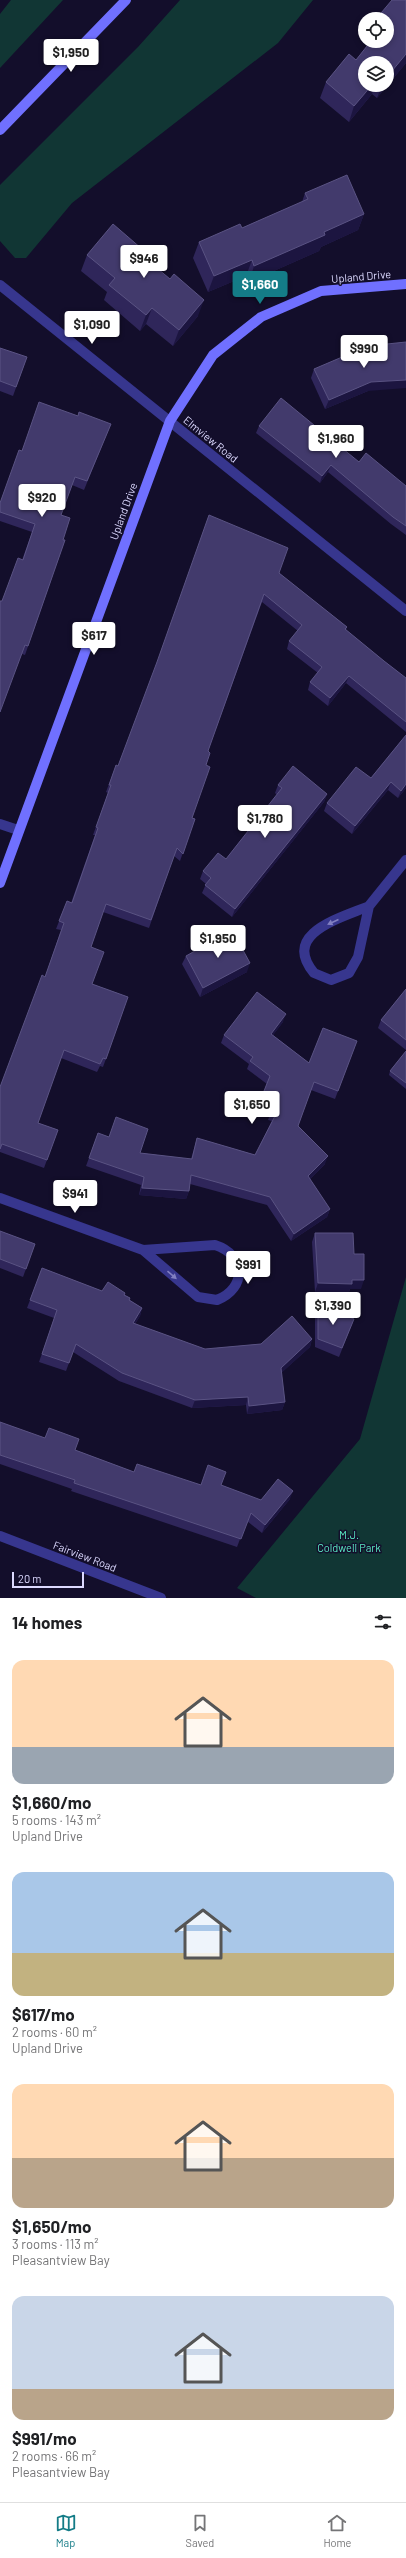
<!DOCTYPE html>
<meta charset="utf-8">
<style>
body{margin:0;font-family:Barlow,sans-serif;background:#f2f2f2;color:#202124;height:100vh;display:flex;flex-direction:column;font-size:15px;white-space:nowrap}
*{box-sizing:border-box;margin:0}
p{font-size:13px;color:#757577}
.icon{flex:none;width:22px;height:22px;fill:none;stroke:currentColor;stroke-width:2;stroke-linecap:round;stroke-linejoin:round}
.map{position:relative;height:1598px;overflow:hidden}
.drawer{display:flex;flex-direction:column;background:#fff;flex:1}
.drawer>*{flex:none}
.controls{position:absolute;left:358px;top:12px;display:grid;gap:8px}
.controls a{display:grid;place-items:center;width:36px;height:36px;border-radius:50%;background:#fff;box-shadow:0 2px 6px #0003;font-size:20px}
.scale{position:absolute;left:12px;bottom:10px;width:72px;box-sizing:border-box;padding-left:4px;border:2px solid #dcd9ff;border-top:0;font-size:11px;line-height:14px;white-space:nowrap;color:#dcd9ff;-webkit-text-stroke:3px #130e2b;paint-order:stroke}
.price{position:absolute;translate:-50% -34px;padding:0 9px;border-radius:4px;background:#fff;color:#222;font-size:13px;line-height:26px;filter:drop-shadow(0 1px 2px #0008)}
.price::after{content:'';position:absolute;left:50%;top:24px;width:12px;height:9px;margin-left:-6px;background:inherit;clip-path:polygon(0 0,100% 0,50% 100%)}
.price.active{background:#147c87;color:#fff}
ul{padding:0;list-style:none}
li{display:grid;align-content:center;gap:8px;height:212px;padding:0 12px}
li span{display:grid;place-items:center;height:124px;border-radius:12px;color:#555}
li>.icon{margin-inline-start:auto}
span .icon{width:72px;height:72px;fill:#fffc;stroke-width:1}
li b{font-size:17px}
h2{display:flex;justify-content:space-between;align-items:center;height:48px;padding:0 12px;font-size:17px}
.tabs{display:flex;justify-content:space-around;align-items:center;height:56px;border-top:1px solid #e0e0e0;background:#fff;font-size:11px;color:#757577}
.tabs a{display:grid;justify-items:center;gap:2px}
.tabs .active{color:#147c87}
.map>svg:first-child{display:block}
.green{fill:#113634}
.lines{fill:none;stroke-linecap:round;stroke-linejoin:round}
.street{stroke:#37368e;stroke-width:10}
.secondary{stroke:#7070ff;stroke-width:10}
.wall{fill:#2f265a;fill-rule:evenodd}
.shaded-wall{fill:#1c1540}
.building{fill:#423a6c;stroke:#5a5383}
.oneway{fill:#817fc1}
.labels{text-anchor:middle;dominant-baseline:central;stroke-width:3;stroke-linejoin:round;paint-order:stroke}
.street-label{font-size:11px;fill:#dcd9ff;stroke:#130e2b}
.park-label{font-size:11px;fill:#5aeac3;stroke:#130e2b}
</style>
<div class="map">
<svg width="406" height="1598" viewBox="0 0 406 1598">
<rect width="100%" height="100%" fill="#130e2b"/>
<!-- green -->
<g class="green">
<path d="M11 0H63L0 68V14Z"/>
<path d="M180 0H313L278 43 72 203 26 258H15L0 241V185L138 47Z"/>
<path d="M406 1277V1598H256L237 1588 360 1439Z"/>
</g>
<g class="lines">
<!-- street -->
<g class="street">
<path d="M0 285 406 611"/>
<path d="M0 824 18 830"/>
<path d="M369 906C341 918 281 933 314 973L331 980 349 973 358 957 369 906 406 860"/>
<path d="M0 1198 143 1250 198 1297 217 1300C247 1288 246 1255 215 1245L143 1250"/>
<path d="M0 1536 161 1598"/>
</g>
<!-- secondary -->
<g class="secondary">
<path d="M0 130 126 0"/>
<path d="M0 883 170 421 213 355 261 317 321 291 406 284"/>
</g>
</g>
<!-- wall -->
<g class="wall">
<path d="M406 0V63L377 98 372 94 349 122 320 98 326 82 356 60ZM365 63 387 85H365Z"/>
<path d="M305 193 364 214 358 230 321 247 319 251 249 282 246 276 208 292 193 258 199 242 242 228 302 202Z"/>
<path d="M142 249 140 254 198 316 173 346 146 324 140 331 104 300 107 292 81 271 87 255Z"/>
<path d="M0 348 27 357 13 396 0 391Z"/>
<path d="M314 369 368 391 325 409 311 378Z"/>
<path d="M78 416 111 424 84 490 72 485 61 515 63 540H65L25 655 22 654 2 601 22 560 32 532 0 521V503L22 451Z"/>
<path d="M259 426 359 462 406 486V535L391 524 328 472 320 483 256 433Z"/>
<path d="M279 573 347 627 346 630 384 661 406 678V732L346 683 328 706 308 690 310 682 318 673 287 649 289 641 298 631 262 602 208 751 206 765 192 818 195 819 180 861 174 856 149 928 103 912 91 947 92 984 128 997 103 1067 100 1066 97 1072 61 1058 38 1123 58 1130 44 1168 0 1152V1087L45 977 61 930 56 929 67 901 71 903 95 835H93L108 793 106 792 113 773Z"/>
<path d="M406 735V788L398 798 388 790 352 834 324 811 327 803 371 778Z"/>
<path d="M278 785 327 794 324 802 232 917 202 893 206 884 200 879 203 871 226 859 277 795 275 793Z"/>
<path d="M186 956 247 972 200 997 182 964Z"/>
<path d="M406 989V1050L378 1028 381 1020Z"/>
<path d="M283 1022 273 1035 309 1063 357 1041 335 1099 311 1090 298 1126 325 1164 310 1179 330 1209 327 1217 291 1241 267 1205 190 1184 189 1191 186 1199 139 1195 141 1185 86 1166 98 1133 140 1153 191 1159 197 1138 255 1155 272 1121 268 1120 272 1109 259 1104 267 1084 247 1069 249 1064 221 1043 224 1035Z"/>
<path d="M406 1051V1089L389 1075 390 1071Z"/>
<path d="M0 1231 35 1244 23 1277 0 1268Z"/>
<path d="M315 1233 354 1254 361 1289H350L349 1292H315L312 1242Z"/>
<path d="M42 1268 102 1291 125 1293V1295L130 1298V1300L142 1308 140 1316 135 1324 205 1349 312 1339 310 1347 281 1373 285 1402 282 1410 247 1414 246 1405 192 1408 119 1381 73 1352 66 1371 39 1362 54 1318 27 1308Z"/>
<path d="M318 1304 354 1319 339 1357 315 1347V1313Z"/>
<path d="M0 1422 134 1472 201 1485H221L261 1500 290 1499 262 1533 247 1521 237 1547 71 1491 72 1489 0 1464Z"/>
</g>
<!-- shaded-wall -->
<g class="shaded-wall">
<path d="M406 54V63L377 98 382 85H387V77Z"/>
<path d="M372 85H375L372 94 349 122 354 106Z"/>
<path d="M364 214 358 230 321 247 319 251 249 282 254 266 324 232Z"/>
<path d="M252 260 246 276 208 292 214 276Z"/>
<path d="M204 300 198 316 173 346 179 330Z"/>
<path d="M152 308 146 324 140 331 146 315Z"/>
<path d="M406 380V388L368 391 325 409 329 400 371 382Z"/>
<path d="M331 465 328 472 320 483 322 476Z"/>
<path d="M349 676 346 683 328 706 330 698Z"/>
<path d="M391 782 388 790 352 834 355 826Z"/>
<path d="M406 784V788L398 798 401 791Z"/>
<path d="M327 794 324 802 232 917 235 909Z"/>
<path d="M250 963 247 972 200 997 203 988Z"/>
<path d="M286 1014 283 1022 268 1042 271 1034Z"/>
<path d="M328 1156 325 1164 305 1184 308 1176Z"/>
<path d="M142 1188 189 1191 186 1199 139 1195Z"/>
<path d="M330 1209 327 1217 291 1241 294 1234Z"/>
<path d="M352 1280H364L361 1289H350L349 1292H315L318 1283Z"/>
<path d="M142 1308 140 1316 130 1331 133 1323Z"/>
<path d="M312 1339 310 1347 278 1376 281 1368Z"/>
<path d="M248 1397 246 1405 192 1408 195 1400Z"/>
<path d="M285 1402 282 1410 247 1414 249 1406Z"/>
<path d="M293 1491 290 1499 262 1533 265 1525Z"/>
</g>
<!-- building -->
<g class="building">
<path d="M392 0H406V54L387 77V63H365V85H372L354 106 326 82 349 54 356 60 371 41H387V19H376Z"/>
<path d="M347 175 364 214 324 232 325 235 254 266 252 260 214 276 199 242 240 224 242 228 308 199 305 193Z"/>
<path d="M113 224 142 249 139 253 170 279 174 274 204 300 179 330 152 308 146 315 109 285 115 278 87 255Z"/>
<path d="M406 342V380L371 382 329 400 314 369 368 346Z"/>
<path d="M0 348 27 357 16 387 0 381Z"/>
<path d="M281 398 359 462 366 453 406 486V526L393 517 331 465 322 476 259 426Z"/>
<path d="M39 402 78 416 79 412 111 424 87 481 75 477 61 515 70 518 63 540H65L28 646 25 645 0 712V601H2L18 558 23 560 35 524 0 512V503L19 450 22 451Z"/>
<path d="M209 515 288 548 279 573 347 627 345 629 384 661 406 678V722L349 676 330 698 310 682 322 667 289 641 302 625 264 594 208 751 210 753 206 765 210 767 192 818 195 819 183 854 177 848 151 920 106 904 91 947 104 952 92 984 128 997 106 1059 103 1058 100 1064 64 1050 38 1123 58 1130 47 1160 2 1144 0 1149V1087L42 975 45 977 64 923 59 921 67 901 72 903 98 828 96 827 111 785H109L116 765 118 766 157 662Z"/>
<path d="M406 735V784L401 791 391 782 355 826 327 803 356 767 371 778Z"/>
<path d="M293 766 327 794 235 909 205 885 211 878 203 871 218 853 226 859 282 788 278 785Z"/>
<path d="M232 930 250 963 203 988 186 956Z"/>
<path d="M406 989V1040L381 1020Z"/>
<path d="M257 992 286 1014 271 1034 309 1063 323 1028 357 1041 338 1091 314 1082 298 1126 328 1156 308 1176 330 1209 294 1234 270 1197 191 1175 189 1191 142 1188 144 1177 89 1158 98 1133 109 1137 116 1117 148 1129 140 1153 192 1159 197 1138 255 1155 276 1114 271 1112 274 1101 262 1096 270 1076 250 1061 253 1057 224 1035Z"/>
<path d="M406 1051V1083L390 1071Z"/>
<path d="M0 1231 35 1244 26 1269 0 1259Z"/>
<path d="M315 1233H353L354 1254H364V1280H352V1284L318 1283Z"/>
<path d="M42 1268 102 1291 108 1282 125 1293 124 1295 130 1298 129 1300 142 1308 133 1323 205 1349 261 1344 292 1316 312 1339 281 1368 285 1402 249 1406 248 1397 195 1400 122 1373 76 1344 69 1363 42 1354 57 1310 30 1300Z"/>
<path d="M318 1304 354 1319 342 1348 318 1339Z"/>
<path d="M0 1422 45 1438 49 1428 79 1439 75 1450 134 1472 137 1464 201 1485 208 1465 226 1472 221 1485 261 1500 278 1479 293 1491 265 1525 251 1513 241 1539 74 1483 75 1480 0 1455Z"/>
</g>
<!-- one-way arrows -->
<defs><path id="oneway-solid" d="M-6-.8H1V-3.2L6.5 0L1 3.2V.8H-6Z"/></defs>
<g class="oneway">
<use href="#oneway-solid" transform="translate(333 922) rotate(156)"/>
<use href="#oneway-solid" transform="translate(172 1275) rotate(41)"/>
</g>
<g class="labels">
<!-- street labels -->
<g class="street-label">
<text transform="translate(361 276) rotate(-5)">Upland Drive</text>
<text transform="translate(211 439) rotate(39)">Elmview Road</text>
<text transform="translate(123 511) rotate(-70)">Upland Drive</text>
<text transform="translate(85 1556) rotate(21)">Fairview Road</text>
</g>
<!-- park labels -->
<g class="park-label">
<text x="349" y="1534">M.J.<tspan x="349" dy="13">Coldwell Park</tspan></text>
</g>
</g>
</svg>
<div class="controls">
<a><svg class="icon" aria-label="locate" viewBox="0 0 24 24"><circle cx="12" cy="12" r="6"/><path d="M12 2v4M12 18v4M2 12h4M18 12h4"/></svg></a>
<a><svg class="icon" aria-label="layers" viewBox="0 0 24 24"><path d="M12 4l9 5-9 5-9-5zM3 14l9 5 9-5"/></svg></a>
</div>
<div class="scale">20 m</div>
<b class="price" style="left:71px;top:73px">$1,950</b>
<b class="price" style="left:144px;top:279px">$946</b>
<b class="price active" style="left:260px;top:305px">$1,660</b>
<b class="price" style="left:92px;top:345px">$1,090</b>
<b class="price" style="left:364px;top:369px">$990</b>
<b class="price" style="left:336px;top:459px">$1,960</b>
<b class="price" style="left:42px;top:518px">$920</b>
<b class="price" style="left:94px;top:656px">$617</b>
<b class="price" style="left:265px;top:839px">$1,780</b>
<b class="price" style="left:218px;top:959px">$1,950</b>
<b class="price" style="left:252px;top:1125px">$1,650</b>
<b class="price" style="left:75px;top:1214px">$941</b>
<b class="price" style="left:248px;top:1285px">$991</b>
<b class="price" style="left:333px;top:1326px">$1,390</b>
</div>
<section class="drawer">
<h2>14 homes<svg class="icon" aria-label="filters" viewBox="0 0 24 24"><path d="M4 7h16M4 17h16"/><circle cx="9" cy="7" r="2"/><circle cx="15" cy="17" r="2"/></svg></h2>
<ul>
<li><span style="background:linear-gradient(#ffd9b3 70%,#9aa5b1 0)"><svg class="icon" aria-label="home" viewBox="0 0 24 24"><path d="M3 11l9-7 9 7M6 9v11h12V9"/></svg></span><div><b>$1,660/mo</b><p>5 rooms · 143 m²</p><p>Upland Drive</p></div></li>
<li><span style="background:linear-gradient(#a9c7e8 65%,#c2b280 0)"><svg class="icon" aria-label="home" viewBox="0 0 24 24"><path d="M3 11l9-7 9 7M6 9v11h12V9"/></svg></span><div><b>$617/mo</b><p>2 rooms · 60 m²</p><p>Upland Drive</p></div></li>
<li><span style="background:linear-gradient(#ffd9b3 60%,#b9a48a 0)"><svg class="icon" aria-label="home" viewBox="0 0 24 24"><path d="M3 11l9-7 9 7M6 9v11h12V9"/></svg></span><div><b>$1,650/mo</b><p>3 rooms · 113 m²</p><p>Pleasantview Bay</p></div></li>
<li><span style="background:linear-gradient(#c9d6e8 75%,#b9a48a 0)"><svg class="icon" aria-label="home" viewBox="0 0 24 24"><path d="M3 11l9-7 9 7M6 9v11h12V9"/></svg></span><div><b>$991/mo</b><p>2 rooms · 66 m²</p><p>Pleasantview Bay</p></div></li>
</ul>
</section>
<nav class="tabs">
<a class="active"><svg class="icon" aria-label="map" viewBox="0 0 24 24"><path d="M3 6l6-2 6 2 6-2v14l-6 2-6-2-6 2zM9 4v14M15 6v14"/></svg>Map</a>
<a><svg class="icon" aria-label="saved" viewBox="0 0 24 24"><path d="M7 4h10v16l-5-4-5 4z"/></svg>Saved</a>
<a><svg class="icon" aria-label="home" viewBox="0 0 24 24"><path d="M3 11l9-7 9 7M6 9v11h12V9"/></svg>Home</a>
</nav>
